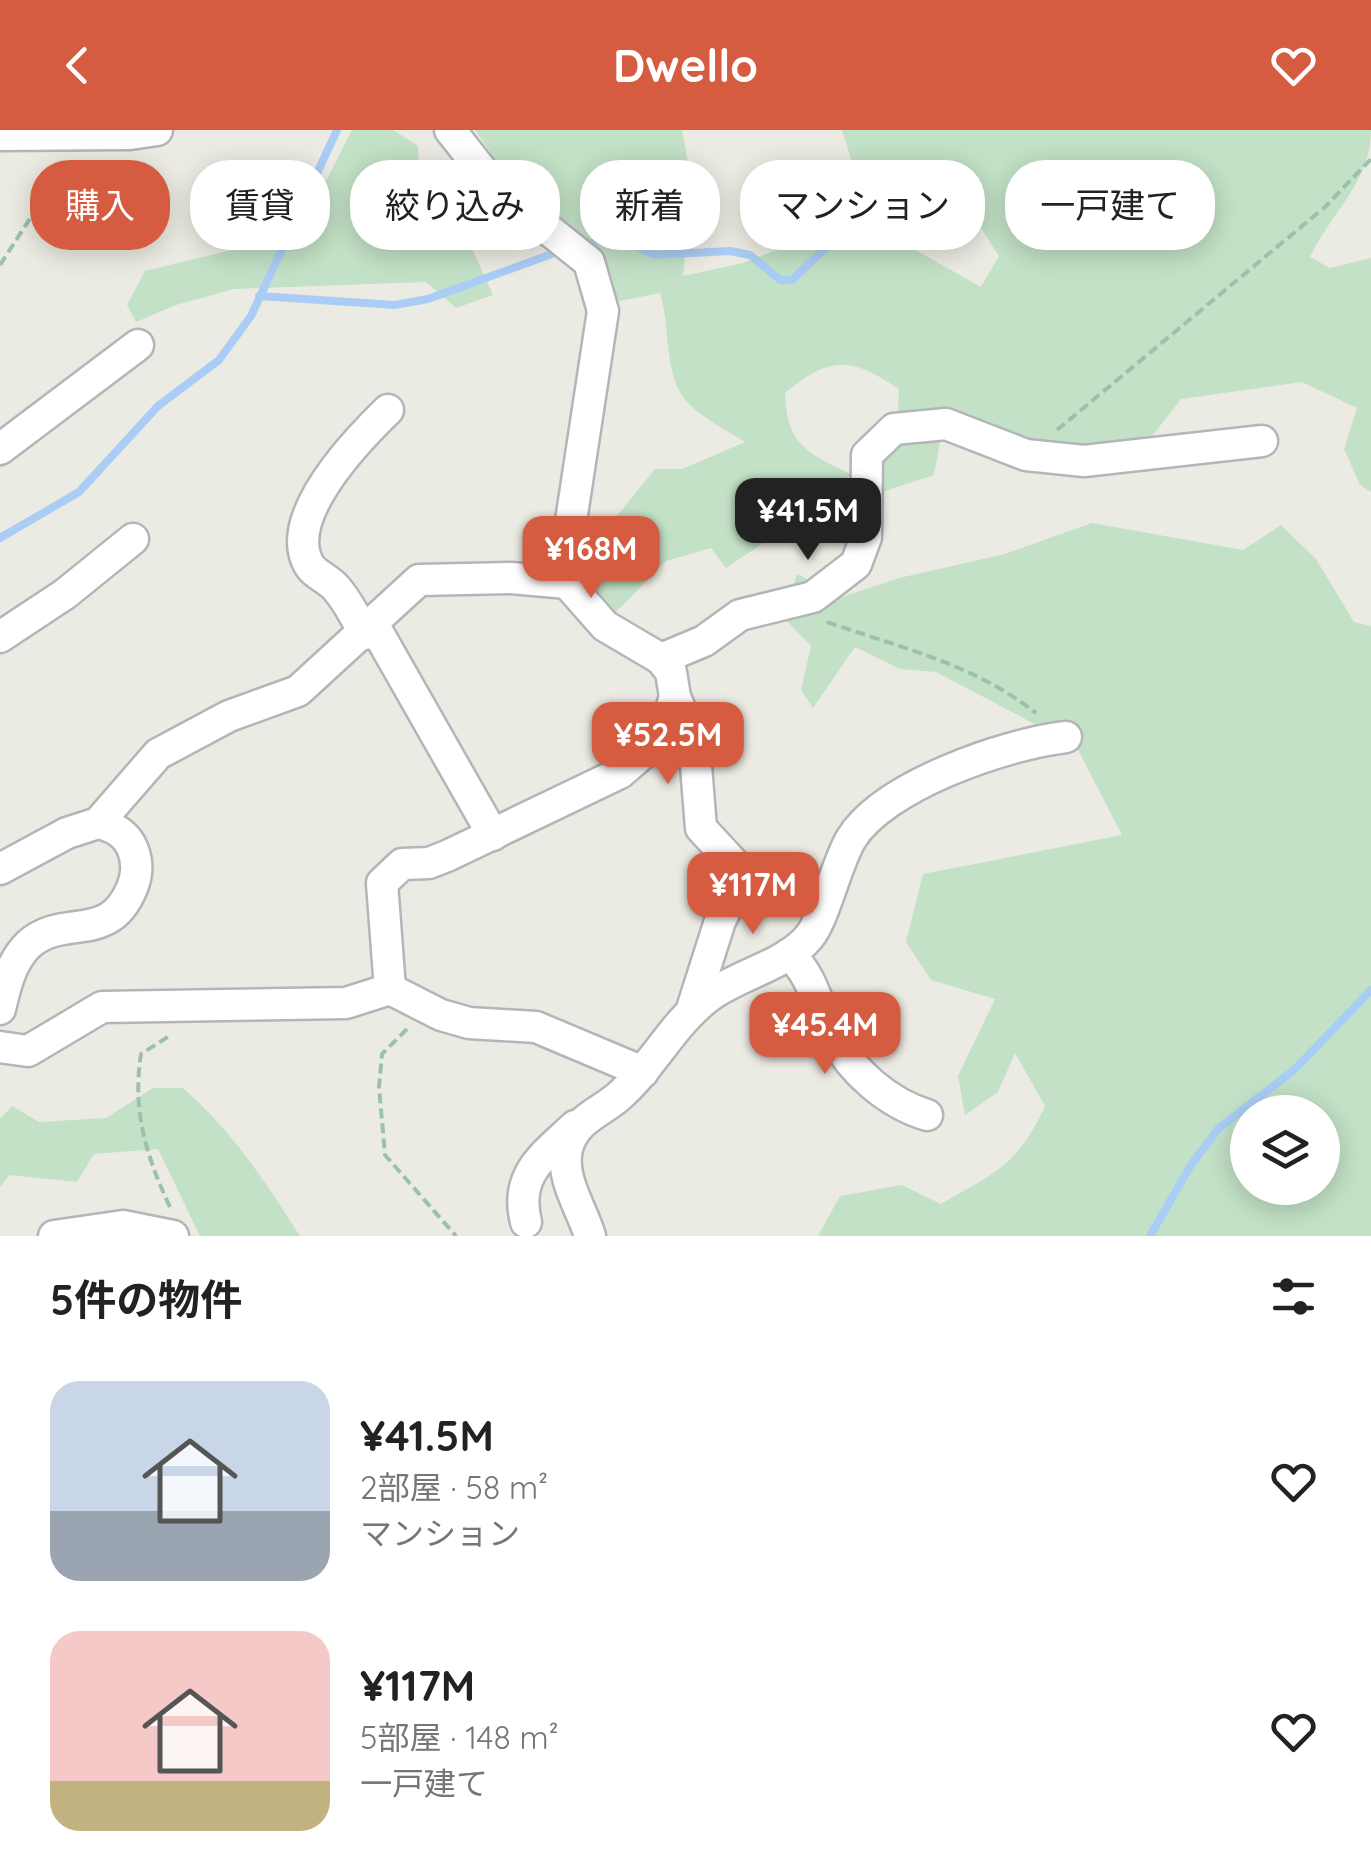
<!DOCTYPE html>
<html lang="ja">
<meta charset="utf-8">
<style>
body{margin:0;font-family:Quicksand,"Noto Sans JP",sans-serif;background:#f2f2f2;color:#222;height:100vh;display:flex;flex-direction:column;font-size:38px;white-space:nowrap}
*{box-sizing:border-box;margin:0}
p{font-size:32px;color:#767676}
.icon{flex:none;width:55px;height:55px;fill:none;stroke:currentColor;stroke-width:2;stroke-linecap:round;stroke-linejoin:round}
.map{position:relative;height:1106px;overflow:hidden}
.panel{display:flex;flex-direction:column;background:#fff;flex:1}
.panel>*{flex:none}
.top-card{position:absolute;left:30px;top:30px;width:1312px;height:90px;display:flex;gap:20px}
.fabs{position:absolute;left:1230px;top:965px;display:grid;gap:20px}
.fabs a{display:grid;place-items:center;width:110px;height:110px;border-radius:50%;background:#fff;box-shadow:0 5px 25px #0003;font-size:50px}
.price{position:absolute;translate:-50% -85px;padding:0 22px;border-radius:20px;background:#d55c40;color:#fff;font-size:32px;line-height:65px;filter:drop-shadow(0 2px 5px #0008)}
.price::after{content:'';position:absolute;left:50%;top:60px;width:30px;height:22px;margin-left:-15px;background:inherit;clip-path:polygon(0 0,100% 0,50% 100%)}
.price.selected{background:#222;color:#fff}
ul{padding:0;list-style:none}
li{display:flex;align-items:center;gap:30px;height:250px;padding:0 50px}
li span{display:grid;place-items:center;flex:none;width:280px;height:200px;border-radius:30px;color:#555}
li>.icon{margin-inline-start:auto}
span .icon{width:120px;height:120px;fill:#fffc;stroke-width:1}
li b{font-size:42px}
h2{display:flex;justify-content:space-between;align-items:center;height:120px;padding:0 50px;font-size:42px}
.tag{padding:0 35px;border-radius:40px;background:#fff;box-shadow:0 5px 25px #0003;font-size:35px;line-height:90px}
.tag.selected{background:#d55c40;color:#fff}
header{display:flex;justify-content:space-between;align-items:center;height:130px;padding:0 50px;background:#d55c40;color:#fff;font-size:45px;font-weight:700}
.map>svg:first-child{display:block}
.green{fill:#c2e1c6;fill-rule:evenodd}
.lines{fill:none;stroke-linecap:round;stroke-linejoin:round}
.stream{stroke:#aacdf5;stroke-width:8}
.minor-casing{stroke:#b3b5b9;stroke-width:35}
.path{stroke:#9cc1ab;stroke-width:4;stroke-dasharray:10 5;stroke-linecap:butt}
.minor{stroke:#fff;stroke-width:30}
</style>
<header><svg class="icon" aria-label="back" viewBox="0 0 24 24"><path d="M15 5l-7 7 7 7"/></svg>Dwello<svg class="icon" aria-label="heart" viewBox="0 0 24 24"><path d="M12 20l-8-8c-3-5 5-10 8-4 3-6 11-1 8 4z"/></svg></header>
<div class="map">
<svg width="1371" height="1106" viewBox="0 0 1371 1106">
<rect width="100%" height="100%" fill="#ecebe3"/>
<!-- green -->
<g class="green">
<path d="M352 0H393L418 16 420 67 465 103 493 165 456 178 426 152 234 159 176 175 136 192 127 175 145 141 260 113 303 96Z"/>
<path d="M475 0H682L691 48 650 51 629 71 677 79 688 98 683 146 743 133 813 105 878 99 981 157 999 126 953 55 861 61 842 0H1371C1371 52 1330 84 1310 127L1330 138 1371 128V362L1360 355 1344 319 1357 278 1302 252 1181 269 1146 314C1061 316 1025 318 945 285L934 345 882 362 878 336 896 320 899 259C851 227 831 225 785 263 787 316 807 322 850 344L838 363 726 438 711 418 666 431 614 484 591 451 613 391 655 339H682L745 312C727 300 692 283 681 264 664 234 670 195 660 163L615 172 508 48Z"/>
<path d="M1092 393 1243 420 1281 395 1316 429 1354 492 1371 496V1106H818L840 1066 902 1055 941 1074C996 1042 1017 1036 1045 976L1015 923 998 962 965 985 958 946 995 869 931 850 906 812 923 744 1122 705 1076 616 936 542 900 539 855 517 813 578 801 560 811 516 784 488 797 444 842 467 899 448 1005 424ZM1248 982H1322V1058H1248Z"/>
<path d="M153 958H183C232 1001 265 1051 300 1106H200L158 1019 94 1024 77 1052 9 1045 0 1057V989L12 976 39 992 106 988Z"/>
</g>
<g class="lines">
<!-- stream -->
<g class="stream">
<path d="M578 115 620 108 654 125 730 121 750 125 780 150H792L834 110 843 89 855 82 867 64"/>
<path d="M259 166 395 175 428 169 560 121"/>
<path d="M0 408 79 362 158 276 219 230 251 186 337 0"/>
<path d="M1150 1106 1191 1035 1218 999 1294 940 1371 860"/>
</g>
<!-- minor casing -->
<g class="minor-casing">
<g id="minor">
<path d="M0 5 130 4 157 0"/>
<path d="M0 319 138 215"/>
<path d="M567 453 605 496 661 529 671 542 675 567 694 611 701 698 737 737 740 752 720 791 691 882"/>
<path d="M373 494 493 705"/>
<path d="M365 504C356 489 348 471 336 458 328 448 314 445 308 433 284 386 355 312 388 280"/>
<path d="M0 507 65 464 133 409"/>
<path d="M661 529 704 511 740 485 813 467 856 434 866 407 867 325 894 299 946 294 1026 325 1084 331 1262 311"/>
<path d="M98 693 158 624 229 586 298 561 419 450 511 448 567 453 571 391 603 181 589 132 495 57 450 0"/>
<path d="M0 739 67 703 98 693C115 697 127 704 133 720 138 733 137 746 132 758 108 816 64 782 28 815 11 832 5 857 0 879"/>
<path d="M789 824C815 848 816 876 833 906 852 942 888 973 927 985"/>
<path d="M390 859 382 753 402 734 429 733 447 726 620 643 662 607 675 567"/>
<path d="M0 917 28 921 102 877 346 873 390 859 441 885 469 893 536 897 643 942"/>
<path d="M526 1092C514 1045 543 1026 575 996"/>
<path d="M54 1106 123 1096 173 1106"/>
<path d="M590 1106C582 1079 560 1048 567 1019 574 990 598 984 618 967 653 937 673 892 711 865 740 844 786 835 809 807 824 790 836 734 851 709 883 656 1005 614 1066 607"/>
</g>
</g>
<!-- path -->
<g class="path">
<path d="M0 135 42 70 60 31"/>
<path d="M1057 300 1325 77 1371 29"/>
<path d="M827 492C901 518 974 534 1036 583"/>
<path d="M407 899 382 924 379 957 385 1025 456 1106"/>
<path d="M170 1077C146 1026 132 980 141 924L171 905"/>
</g>
<!-- minor -->
<use href="#minor" class="minor"/>
</g>
</svg>
<div class="fabs">
<a><svg class="icon" aria-label="layers" viewBox="0 0 24 24"><path d="M12 4l9 5-9 5-9-5zM3 14l9 5 9-5"/></svg></a>
</div>
<b class="price selected" style="left:808px;top:433px">¥41.5M</b>
<b class="price" style="left:591px;top:471px">¥168M</b>
<b class="price" style="left:668px;top:657px">¥52.5M</b>
<b class="price" style="left:753px;top:807px">¥117M</b>
<b class="price" style="left:825px;top:947px">¥45.4M</b>
<div class="top-card">
<a class="tag selected">購入</a>
<a class="tag">賃貸</a>
<a class="tag">絞り込み</a>
<a class="tag">新着</a>
<a class="tag">マンション</a>
<a class="tag">一戸建て</a>
</div>
</div>
<section class="panel">
<h2>5件の物件<svg class="icon" aria-label="filters" viewBox="0 0 24 24"><path d="M4 7h16M4 17h16"/><circle cx="9" cy="7" r="2"/><circle cx="15" cy="17" r="2"/></svg></h2>
<ul>
<li><span style="background:linear-gradient(#c9d6e8 65%,#9aa5b1 0)"><svg class="icon" aria-label="home" viewBox="0 0 24 24"><path d="M3 11l9-7 9 7M6 9v11h12V9"/></svg></span><div><b>¥41.5M</b><p>2部屋 · 58 m²</p><p>マンション</p></div><svg class="icon" aria-label="heart" viewBox="0 0 24 24"><path d="M12 20l-8-8c-3-5 5-10 8-4 3-6 11-1 8 4z"/></svg></li>
<li><span style="background:linear-gradient(#f6c9c9 75%,#c2b280 0)"><svg class="icon" aria-label="home" viewBox="0 0 24 24"><path d="M3 11l9-7 9 7M6 9v11h12V9"/></svg></span><div><b>¥117M</b><p>5部屋 · 148 m²</p><p>一戸建て</p></div><svg class="icon" aria-label="heart" viewBox="0 0 24 24"><path d="M12 20l-8-8c-3-5 5-10 8-4 3-6 11-1 8 4z"/></svg></li>
</ul>
</section>
